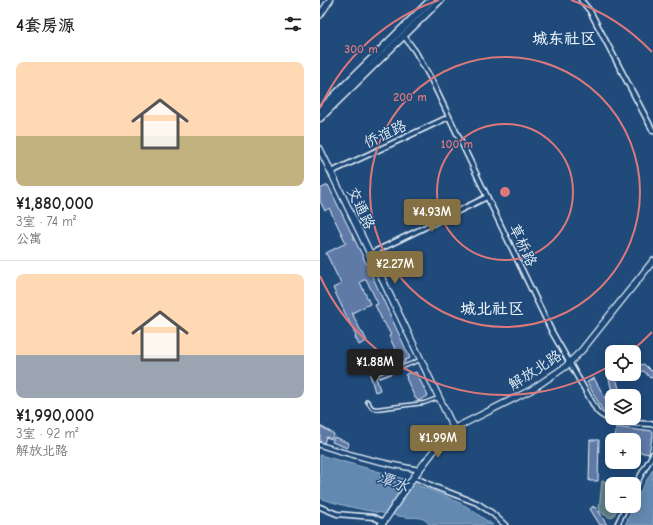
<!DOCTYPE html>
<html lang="zh">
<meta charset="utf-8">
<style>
body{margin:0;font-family:"Comic Neue","LXGW WenKai TC",sans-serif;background:#f6f6f6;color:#202124;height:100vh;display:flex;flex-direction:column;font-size:15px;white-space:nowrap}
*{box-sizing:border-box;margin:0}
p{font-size:13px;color:#757577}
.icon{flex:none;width:22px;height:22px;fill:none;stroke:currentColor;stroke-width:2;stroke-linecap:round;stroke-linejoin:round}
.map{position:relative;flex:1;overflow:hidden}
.panel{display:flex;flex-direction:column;background:#fff;width:320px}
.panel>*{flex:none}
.buttons{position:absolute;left:285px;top:345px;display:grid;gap:8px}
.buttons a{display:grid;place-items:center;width:36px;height:36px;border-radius:8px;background:#fff;box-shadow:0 2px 10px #0003;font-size:20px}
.price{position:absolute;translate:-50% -34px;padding:0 9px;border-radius:4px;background:#847042;color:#fff;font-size:13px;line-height:26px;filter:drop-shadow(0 1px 2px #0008)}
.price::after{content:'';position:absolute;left:50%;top:24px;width:12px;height:9px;margin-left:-6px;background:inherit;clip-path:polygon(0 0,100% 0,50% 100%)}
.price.selected{background:#222;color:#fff}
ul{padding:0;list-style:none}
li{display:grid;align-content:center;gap:8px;height:212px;padding:0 16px}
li+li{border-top:1px solid #e0e0e0}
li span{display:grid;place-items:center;height:124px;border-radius:8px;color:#555}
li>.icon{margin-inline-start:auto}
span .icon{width:72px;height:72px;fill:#fffc;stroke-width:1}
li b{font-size:17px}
h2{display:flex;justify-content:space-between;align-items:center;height:48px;padding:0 16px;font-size:17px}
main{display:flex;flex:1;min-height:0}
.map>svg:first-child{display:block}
.green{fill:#5f8085;stroke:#a4b8be}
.water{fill:#6389b0;stroke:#98b3cd}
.building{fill:#5e7aa7;stroke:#e8f1f8}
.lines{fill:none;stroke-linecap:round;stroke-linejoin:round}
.lane-casing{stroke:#e8f1f8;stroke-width:5}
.street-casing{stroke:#e8f1f8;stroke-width:7}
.secondary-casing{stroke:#e8f1f8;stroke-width:8}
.primary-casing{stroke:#e8f1f8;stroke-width:9}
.lane{stroke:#1f4a7a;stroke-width:2}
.street{stroke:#1f4a7a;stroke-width:4}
.secondary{stroke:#1f4a7a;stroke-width:5.5}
.primary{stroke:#1f4a7a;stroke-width:6}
.ring{fill:none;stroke:#dd787b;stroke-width:2}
.labels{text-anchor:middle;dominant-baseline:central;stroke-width:3;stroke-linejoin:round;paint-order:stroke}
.street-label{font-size:15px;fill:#e8f1f8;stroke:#1f4a7a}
.neighbourhood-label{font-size:16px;font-weight:bold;fill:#e8f1f8;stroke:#1f4a7a}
.water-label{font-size:16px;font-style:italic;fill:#d4e1ed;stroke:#1f4a7a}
.centre{fill:#dd787b;stroke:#1f4a7a;stroke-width:2}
.ring-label{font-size:12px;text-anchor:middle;font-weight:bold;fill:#dd787b;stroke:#1f4a7a;stroke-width:3;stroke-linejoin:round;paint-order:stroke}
</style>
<main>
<section class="panel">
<h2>4套房源<svg class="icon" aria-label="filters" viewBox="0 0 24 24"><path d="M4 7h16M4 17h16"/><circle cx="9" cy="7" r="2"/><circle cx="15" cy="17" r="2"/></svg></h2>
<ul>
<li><span style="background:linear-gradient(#ffd9b3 60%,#c2b280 0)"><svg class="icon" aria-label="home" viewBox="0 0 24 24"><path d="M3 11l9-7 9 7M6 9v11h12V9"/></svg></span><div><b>¥1,880,000</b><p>3室 · 74 m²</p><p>公寓</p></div></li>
<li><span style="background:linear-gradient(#ffd9b3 65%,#9aa5b1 0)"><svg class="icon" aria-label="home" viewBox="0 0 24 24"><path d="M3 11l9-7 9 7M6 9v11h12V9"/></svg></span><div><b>¥1,990,000</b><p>3室 · 92 m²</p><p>解放北路</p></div></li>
</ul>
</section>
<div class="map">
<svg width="333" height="525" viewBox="0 0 333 525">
<rect width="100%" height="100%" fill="#1f4a7a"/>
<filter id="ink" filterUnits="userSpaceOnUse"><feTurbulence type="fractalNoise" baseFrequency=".025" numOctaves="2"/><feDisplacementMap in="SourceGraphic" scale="8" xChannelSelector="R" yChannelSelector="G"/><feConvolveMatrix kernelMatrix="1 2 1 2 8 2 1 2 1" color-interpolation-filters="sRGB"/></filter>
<g filter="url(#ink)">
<!-- green -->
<path class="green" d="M282 481H284L292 485V506H299L294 515 292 518C286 516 282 514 279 509Z"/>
<!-- water -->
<g class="water">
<path d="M0 455 78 477 123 495 146 506 173 525H110C107 522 105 519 100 518 95 517 90 518 85 517 56 512 27 508 0 498Z"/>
<path d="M333 469V525H305L321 490Z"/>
</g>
<!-- building -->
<g class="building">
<path d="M8 185 48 267 90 358 85 360V362L82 364 69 336 71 335 64 322H63L55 305 58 304 46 279 40 282 50 304 32 313 42 333H43L47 341 39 345 35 337 36 336 13 288 21 284 6 253 26 243 9 208 5 211 0 201V189Z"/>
<path d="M324 364 331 371 333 369V377L330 378 324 371 314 373V366Z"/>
<path d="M90 372 91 374 96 372 108 396 98 401 96 398H95L86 378 87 377 85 375Z"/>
<path d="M55 374 60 390 55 392 50 375Z"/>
<path d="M295 374 301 396H293L288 375Z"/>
<path d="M274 378 290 407 283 411 267 382Z"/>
<path d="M0 426 14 434 11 439 6 437 4 443 0 442Z"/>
<path d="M296 427 325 431V430L333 431V438H332L329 454 314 451V440L295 439Z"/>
<path d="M14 437 29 443 27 448 12 442Z"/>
<path d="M270 440H279L278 481H269Z"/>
<path d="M273 506 274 508 275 507 278 512 279 511 281 515 287 525H280L270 509Z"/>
</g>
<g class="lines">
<!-- lane casing -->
<g class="lane-casing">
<g id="lane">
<path d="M60 376 100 360"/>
<path d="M47 401 52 408 56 409 104 403 118 398"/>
</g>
</g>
<!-- street casing -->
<g class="street-casing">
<g id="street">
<path d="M261 0 270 11 333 131"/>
<path d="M84 36 95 51 111 79 205 276 232 332 277 411C288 424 317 423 333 424"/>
<path d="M11 172 129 117"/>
<path d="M50 254 167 197"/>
<path d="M0 445C33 456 66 464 100 470"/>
<path d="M94 477 115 487 157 503 172 513 185 525"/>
<path d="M314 489 321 475 333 454"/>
<path d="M0 507 17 514 53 517 64 522"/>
<path d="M297 525 306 506"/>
</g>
</g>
<!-- secondary casing -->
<g class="secondary-casing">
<g id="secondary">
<path d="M0 15 10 0"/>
<path d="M0 149 134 429"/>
<path d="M61 525 65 520 93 478 122 440 129 431 211 390 245 367 262 350 333 261"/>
</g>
</g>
<!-- primary casing -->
<g class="primary-casing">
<g id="primary">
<path d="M0 110 111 0"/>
<path d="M0 118 120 0"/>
</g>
</g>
<!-- lane -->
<use href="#lane" class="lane"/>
<!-- street -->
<use href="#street" class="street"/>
<!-- secondary -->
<use href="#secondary" class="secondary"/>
<!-- primary -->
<use href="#primary" class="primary"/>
</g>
</g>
<!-- distance rings -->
<g class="ring">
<circle cx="185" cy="192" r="68"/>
<circle cx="185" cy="192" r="135"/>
<path d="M332 332A203 203 0 0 1 310 352M291 365A203 203 0 0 1 0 276M0 108A203 203 0 0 1 119 0M251 0A203 203 0 0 1 332 52"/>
</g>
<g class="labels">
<!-- street labels -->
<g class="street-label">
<text transform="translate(65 134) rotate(-25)">侨谊路</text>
<text transform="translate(41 208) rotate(64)">交通路</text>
<text transform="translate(203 245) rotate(65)">草桥路</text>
<text transform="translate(215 370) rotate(-33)">解放北路</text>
</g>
<!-- neighbourhood labels -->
<g class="neighbourhood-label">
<text x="244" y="39">城东社区</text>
<text x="172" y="309">城北社区</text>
</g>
<!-- water labels -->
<g class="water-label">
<text transform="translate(73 482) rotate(20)">潭水</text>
</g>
</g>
<circle cx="185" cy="192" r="6" class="centre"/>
<g class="ring-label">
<text x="41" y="53">300 m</text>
<text x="90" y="101">200 m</text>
<text x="137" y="148">100 m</text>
</g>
</svg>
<div class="buttons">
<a><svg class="icon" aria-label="locate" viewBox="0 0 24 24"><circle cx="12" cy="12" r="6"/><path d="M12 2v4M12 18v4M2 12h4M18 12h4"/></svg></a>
<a><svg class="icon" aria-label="layers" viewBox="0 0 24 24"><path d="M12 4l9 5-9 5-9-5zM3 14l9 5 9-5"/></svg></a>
<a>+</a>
<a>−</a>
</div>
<b class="price" style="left:112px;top:233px">¥4.93M</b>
<b class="price" style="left:75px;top:285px">¥2.27M</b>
<b class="price selected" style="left:55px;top:383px">¥1.88M</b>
<b class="price" style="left:118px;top:459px">¥1.99M</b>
</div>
</main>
